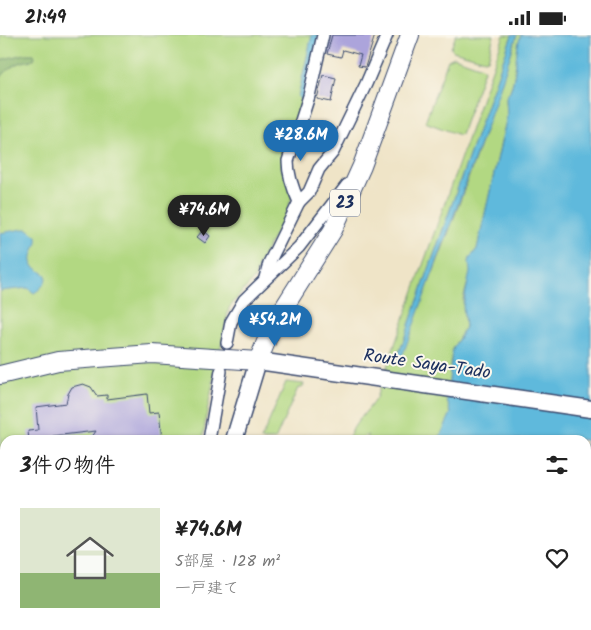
<!DOCTYPE html>
<html lang="ja">
<meta charset="utf-8">
<style>
body{margin:0;font-family:Kalam,"Klee One",sans-serif;background:#f6f6f6;color:#222;height:100vh;display:flex;flex-direction:column;font-size:19px;white-space:nowrap}
*{box-sizing:border-box;margin:0}
p{font-size:16px;color:#767676}
.icon{flex:none;width:28px;height:28px;fill:none;stroke:currentColor;stroke-width:2;stroke-linecap:round;stroke-linejoin:round}
.map{position:relative;flex:1;overflow:hidden}
.side{position:absolute;left:0px;top:400px;width:591px;height:195px;display:flex;flex-direction:column;background:#fff;border-radius:15px 15px 0 0;box-shadow:0 1px 4px #0004}
.side>*{flex:none}
.price{position:absolute;translate:-50% -42px;padding:0 11px;border-radius:18px;background:#1f6fb2;color:#fff;font-size:16px;line-height:32px;filter:drop-shadow(0 1px 2px #0008)}
.price::after{content:'';position:absolute;left:50%;top:30px;width:15px;height:11px;margin-left:-8px;background:inherit;clip-path:polygon(0 0,100% 0,50% 100%)}
.price.active{background:#222;color:#fff}
ul{padding:0;list-style:none}
li{display:flex;align-items:center;gap:15px;height:125px;padding:0 20px}
li+li{border-top:1px solid #e0e0e0}
li span{display:grid;place-items:center;flex:none;width:140px;height:100px;border-radius:0px;color:#555}
li>.icon{margin-inline-start:auto}
span .icon{width:60px;height:60px;fill:#fffc;stroke-width:1}
li b{font-size:21px}
h2{display:flex;justify-content:space-between;align-items:center;height:60px;padding:0 20px;font-size:21px}
.status{display:flex;justify-content:space-between;align-items:center;height:35px;padding:0 25px;background:#fff;direction:ltr}
.status svg{height:14px;fill:currentColor}
.map>svg:first-child{display:block}
.green{fill:#b2d882;stroke:#668470}
.forest{fill:#8db870;stroke:#547467}
.water{fill:#5fb9dc;stroke:#3d749d}
.building{fill:#aca4db}
.lines{fill:none;stroke-linecap:round;stroke-linejoin:round}
.street-casing{stroke:#3b4a6e;stroke-width:14}
.secondary-casing{stroke:#3b4a6e;stroke-width:19}
.primary-casing{stroke:#3b4a6e;stroke-width:20}
.street{stroke:#fff;stroke-width:11}
.secondary{stroke:#fff;stroke-width:16}
.primary{stroke:#fff;stroke-width:18}
.labels{text-anchor:middle;dominant-baseline:central;stroke-width:4;stroke-linejoin:round;paint-order:stroke}
.shield{fill:#fbf7ec;stroke:#5e6b89;stroke-width:1}
.shield-label{font-size:16px;font-weight:bold;fill:#1b2f5e}
.street-label{font-size:18px;fill:#1b2f5e;stroke:#fbf7ec}
</style>
<div class="status"><b>21:49</b><svg viewBox="0 0 49 12"><path d="M0 12V9h3v3zM5 12V6h3v6zM10 12V3h3v9zM15 12V0h3v12zM26 1h20v11H26zM47 4h2v5h-2z"/></svg></div>
<div class="map">
<svg width="591" height="595" viewBox="0 0 591 595">
<rect width="100%" height="100%" fill="#fbf7ec"/>
<filter id="ink" filterUnits="userSpaceOnUse"><feTurbulence type="fractalNoise" baseFrequency=".02" numOctaves="2"/><feDisplacementMap in="SourceGraphic" scale="10" xChannelSelector="R" yChannelSelector="G"/><feConvolveMatrix kernelMatrix="1 2 1 2 8 2 1 2 1" color-interpolation-filters="sRGB"/></filter>
<filter id="wash" filterUnits="userSpaceOnUse"><feTurbulence type="fractalNoise" baseFrequency=".0096" numOctaves="4" result="noise"/><feDisplacementMap in="SourceGraphic" scale="20" xChannelSelector="R" yChannelSelector="G"/><feGaussianBlur stdDeviation="1.12" result="paint"/><feColorMatrix in="noise" values="0 0 0 0 0 0 0 0 0 0 0 0 0 0 0 0 0 1.4 0 .05"/><feComposite in="paint" operator="in"/></filter>
<g filter="url(#wash)">
<rect width="100%" height="100%" fill="#efe4c7"/>
<!-- green -->
<g class="green">
<path d="M0 0H312L298 62 302 65 281 133 291 153 292 162 286 179 260 226 254 244 241 258 229 273 206 382 203 405H5V517L0 509Z"/>
<path d="M456 0H494L488 24 485 25 453 16 451 13Z"/>
<path d="M504 0H512L397 324C444 219 481 109 517 0H521C514 20 518 46 506 63L507 81 477 214 470 223 471 237 463 264 465 292 452 316 447 366 451 378 439 405H367L368 400 365 401 363 405H348C353 388 367 378 376 363Z"/>
<path d="M454 22 482 32 484 35 461 99 459 100 425 87 448 25Z"/>
<path d="M286 347 304 349 302 353H298L275 405H261Z"/>
<path d="M0 534 5 538V590H39L41 595H8L0 583Z"/>
<path d="M111 590H156L151 595H123Z"/>
</g>
<!-- forest -->
<g class="forest">
<path d="M24 19H34L35 22 33 25C18 27 9 31 0 44V25Z"/>
<path d="M39 590H73L76 595H41Z"/>
</g>
<!-- water -->
<g class="water">
<path d="M312 0H319L302 65 298 62Z"/>
<path d="M512 0H517L494 71 403 319 399 324H397Z"/>
<path d="M521 0H591V595H309L310 590H586V405L439 404 451 378 447 366 452 316 465 292 463 270 470 237 469 227 470 223 477 214 507 81 506 62C519 46 513 19 521 0Z"/>
<path d="M23 194H28L37 201C39 213 28 217 33 231L46 240C47 247 41 254 34 258L28 253 0 256V198Z"/>
</g>
<g id="blocks">
<!-- building -->
<g class="building">
<path d="M332 0H375L365 32 358 31 361 20 343 15 341 22 327 19Z"/>
<path d="M323 40 336 43 331 67 317 64Z"/>
<path d="M203 195 210 201 205 208 197 202Z"/>
<path d="M83 349 91 352 97 361 107 360V364L147 359 149 378 159 377 162 405H90L96 396 53 401 54 405H29L28 396 38 395 36 372 66 368 68 359 72 352Z"/>
</g>
</g>
</g>
<g filter="url(#ink)">
<use href="#blocks" fill-opacity="0" stroke="#3b4a6e" stroke-width="1"/>
<g class="lines">
<!-- street casing -->
<g class="street-casing">
<g id="street">
<path d="M299 167 309 157 319 134 333 117 366 49 387 0"/>
<path d="M265 243 269 228 299 167C293 154 288 140 288 126L309 61 323 0"/>
<path d="M227 308 231 287 244 265 299 212 347 150"/>
<path d="M209 405 221 336"/>
</g>
</g>
<!-- secondary casing -->
<g class="secondary-casing">
<g id="secondary">
<path d="M234 405 258 326 591 374"/>
<path d="M0 524 5 529"/>
<path d="M98 590 111 595"/>
<path d="M165 595 166 590"/>
</g>
</g>
<!-- primary casing -->
<g class="primary-casing">
<path id="primary" d="M0 340 58 326 152 319 258 326 273 290 333 195 362 131 410 0"/>
</g>
<!-- street -->
<use href="#street" class="street"/>
<!-- secondary -->
<use href="#secondary" class="secondary"/>
<!-- primary -->
<use href="#primary" class="primary"/>
</g>
</g>
<g class="labels">
<!-- shield labels -->
<rect class="shield" x="330" y="154.5" width="30" height="27" rx="4"/>
<g class="shield-label">
<text x="345" y="168">23</text>
</g>
<!-- street labels -->
<g class="street-label">
<text transform="translate(427 330) rotate(8)">Route Saya-Tado</text>
</g>
</g>
</svg>
<b class="price" style="left:301px;top:127px">¥28.6M</b>
<b class="price active" style="left:204px;top:202px">¥74.6M</b>
<b class="price" style="left:275px;top:312px">¥54.2M</b>
<section class="side">
<h2>3件の物件<svg class="icon" aria-label="filters" viewBox="0 0 24 24"><path d="M4 7h16M4 17h16"/><circle cx="9" cy="7" r="2"/><circle cx="15" cy="17" r="2"/></svg></h2>
<ul>
<li><span style="background:linear-gradient(#dfe7d0 65%,#8fb573 0)"><svg class="icon" aria-label="home" viewBox="0 0 24 24"><path d="M3 11l9-7 9 7M6 9v11h12V9"/></svg></span><div><b>¥74.6M</b><p>5部屋 · 128 m²</p><p>一戸建て</p></div><svg class="icon" aria-label="heart" viewBox="0 0 24 24"><path d="M12 20l-8-8c-3-5 5-10 8-4 3-6 11-1 8 4z"/></svg></li>
</ul>
</section>
</div>
